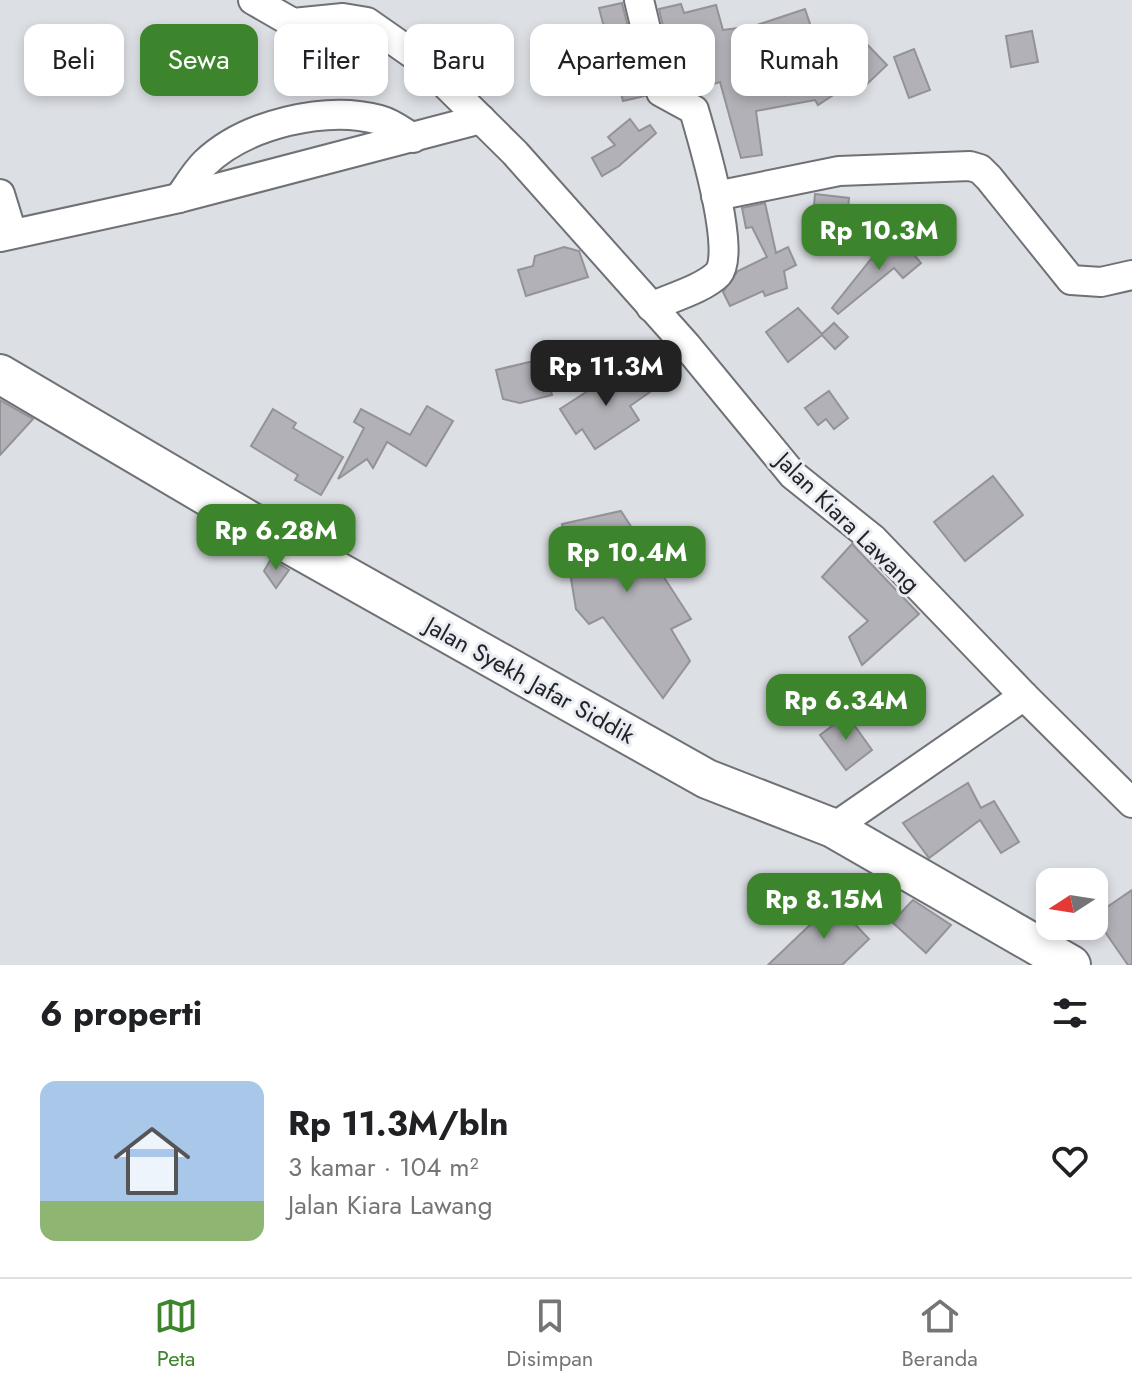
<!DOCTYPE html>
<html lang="id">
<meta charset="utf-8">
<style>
body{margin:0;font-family:Jost,sans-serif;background:#f6f6f6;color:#202124;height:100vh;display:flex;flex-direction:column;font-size:30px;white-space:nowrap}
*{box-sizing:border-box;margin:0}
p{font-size:26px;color:#757577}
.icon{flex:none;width:44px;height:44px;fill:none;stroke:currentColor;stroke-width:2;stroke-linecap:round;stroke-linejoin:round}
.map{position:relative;height:965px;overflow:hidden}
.side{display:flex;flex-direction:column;background:#fff;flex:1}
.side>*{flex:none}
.banner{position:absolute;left:24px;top:24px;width:1084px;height:72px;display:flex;gap:16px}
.needle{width:52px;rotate:258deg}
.buttons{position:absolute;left:1036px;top:868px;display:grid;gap:16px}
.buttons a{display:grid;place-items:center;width:72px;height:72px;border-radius:16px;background:#fff;box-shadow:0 4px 12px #0003;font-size:40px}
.price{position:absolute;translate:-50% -68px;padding:0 18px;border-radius:16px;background:#3d852c;color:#fff;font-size:26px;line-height:52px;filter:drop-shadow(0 2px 4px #0008)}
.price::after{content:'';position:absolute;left:50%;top:48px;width:24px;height:18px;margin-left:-12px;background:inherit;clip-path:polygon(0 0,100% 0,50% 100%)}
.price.on{background:#222;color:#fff}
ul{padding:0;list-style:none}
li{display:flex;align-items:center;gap:24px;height:200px;padding:0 40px}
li+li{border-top:2px solid #e0e0e0}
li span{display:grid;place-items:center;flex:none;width:224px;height:160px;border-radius:16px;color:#555}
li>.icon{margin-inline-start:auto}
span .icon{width:96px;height:96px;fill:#fffc;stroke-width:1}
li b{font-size:34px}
h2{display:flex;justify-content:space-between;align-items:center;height:96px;padding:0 40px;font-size:34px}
.pill{padding:0 28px;border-radius:16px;background:#fff;box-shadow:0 4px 12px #0003;font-size:28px;line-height:72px}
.pill.on{background:#3d852c;color:#fff}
.tabs{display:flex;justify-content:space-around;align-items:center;height:112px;border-top:2px solid #e0e0e0;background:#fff;font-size:22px;color:#757577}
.tabs a{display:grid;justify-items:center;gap:4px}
.tabs .on{color:#3d852c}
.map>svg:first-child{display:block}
.building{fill:#b1b1b7;stroke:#929297;stroke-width:2}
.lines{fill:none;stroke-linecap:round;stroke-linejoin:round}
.minor-casing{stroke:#6f7176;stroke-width:32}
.secondary-casing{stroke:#6f7176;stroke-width:42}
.minor{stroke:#fff;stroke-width:28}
.secondary{stroke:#fff;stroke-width:38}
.labels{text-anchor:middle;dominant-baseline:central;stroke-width:6;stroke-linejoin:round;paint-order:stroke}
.street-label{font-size:24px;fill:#222325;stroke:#e9ecf2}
</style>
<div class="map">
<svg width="1132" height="965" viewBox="0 0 1132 965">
<rect width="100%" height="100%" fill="#dcdfe4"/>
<!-- building -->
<g class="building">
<path d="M622 3 645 96 623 101 599 8Z"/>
<path d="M681 4 684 13 716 5 723 30 754 26 805 9 813 33 778 45 786 95 864 41 887 65 864 87 856 80 818 105 815 100 756 111 762 155 741 158 720 82 693 90 687 87 681 70 674 73 659 9Z"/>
<path d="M1032 31 1038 62 1011 67 1006 36Z"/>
<path d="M914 49 930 90 909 98 894 57Z"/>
<path d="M630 119 639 131 650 125 656 133 619 166 602 176 592 158 615 145 608 137Z"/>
<path d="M815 194 849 198 845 242 811 238Z"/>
<path d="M765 203 776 253 788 247 796 265 784 271 787 288 765 296 763 291 730 306 723 292 738 271 767 257 752 227 746 228 742 208Z"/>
<path d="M900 238 921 263 903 278 894 268 838 314 832 308 871 259 874 261Z"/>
<path d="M564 247 579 251 588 277 526 296 518 270 533 266 535 256Z"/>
<path d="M798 308 822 334 834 323 848 337 835 349 822 335 788 362 766 332Z"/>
<path d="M542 359 552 395 520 403 503 399 496 370Z"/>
<path d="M634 368 650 392 630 406 639 420 595 449 582 429 576 434 560 409 611 376 614 381Z"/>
<path d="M829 391 848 418 834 429 826 419 818 425 805 408Z"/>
<path d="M0 400 33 419 0 455Z"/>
<path d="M427 406 453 421 426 466 387 442 373 468 367 459 338 479 364 428 354 422 361 409 410 435Z"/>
<path d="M273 409 296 423 293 428 343 457 321 495 295 480 298 475 251 446Z"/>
<path d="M993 476 1023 515 965 561 934 522Z"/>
<path d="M621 511 691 619 671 629 690 661 663 698 603 617 589 624 576 609 562 524Z"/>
<path d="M852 544 919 614 862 665 849 637 868 621 822 577Z"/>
<path d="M271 559 289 570 276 588 264 571Z"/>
<path d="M847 715 872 750 846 770 820 735Z"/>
<path d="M968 783 981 808 994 801 1019 842 1001 853 980 820 929 858 903 823Z"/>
<path d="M1132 890V965H1128L1094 916Z"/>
<path d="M913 900 951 925 926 953 892 922Z"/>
<path d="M834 902 869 939 842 965H768Z"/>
</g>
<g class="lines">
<!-- minor casing -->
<g class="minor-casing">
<g id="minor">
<path d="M253 0 293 23 343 18 367 22 420 59 515 153 686 345 793 475 873 539 1024 696 833 828"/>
<path d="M639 0 661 92 694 110C702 138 737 253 718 274 703 289 670 298 651 307"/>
<path d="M0 194 12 233"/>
<path d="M716 196 839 171 970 166 980 169 989 178 1071 280 1101 282 1132 275"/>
<path d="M179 198C187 187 195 173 205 163 246 124 326 105 380 120 392 123 403 132 413 138"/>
<path d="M0 237 179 198 481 119"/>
<path d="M1024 696 1132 803"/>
</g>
</g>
<!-- secondary casing -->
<g class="secondary-casing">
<path id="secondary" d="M0 374 280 539 707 779 833 828 1071 965"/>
</g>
<!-- minor -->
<use href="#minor" class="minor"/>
<!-- secondary -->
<use href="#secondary" class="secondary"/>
</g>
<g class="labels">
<!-- street labels -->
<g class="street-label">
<text transform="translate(848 522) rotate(44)">Jalan Kiara Lawang</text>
<text transform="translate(530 680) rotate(29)">Jalan Syekh Jafar Siddik</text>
</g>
</g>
</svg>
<div class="buttons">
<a><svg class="needle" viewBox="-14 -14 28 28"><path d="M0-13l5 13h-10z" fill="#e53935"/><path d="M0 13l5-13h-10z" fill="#757577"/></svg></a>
</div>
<b class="price" style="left:879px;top:272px">Rp 10.3M</b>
<b class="price on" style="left:606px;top:408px">Rp 11.3M</b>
<b class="price" style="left:276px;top:572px">Rp 6.28M</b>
<b class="price" style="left:627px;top:594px">Rp 10.4M</b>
<b class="price" style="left:846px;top:742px">Rp 6.34M</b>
<b class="price" style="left:824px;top:941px">Rp 8.15M</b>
<div class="banner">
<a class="pill">Beli</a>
<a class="pill on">Sewa</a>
<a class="pill">Filter</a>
<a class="pill">Baru</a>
<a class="pill">Apartemen</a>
<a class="pill">Rumah</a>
</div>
</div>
<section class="side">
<h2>6 properti<svg class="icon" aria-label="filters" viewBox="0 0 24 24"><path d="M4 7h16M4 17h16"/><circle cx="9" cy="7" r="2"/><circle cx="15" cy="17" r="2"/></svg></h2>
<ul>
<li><span style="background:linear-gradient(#a9c7e8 75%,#8fb573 0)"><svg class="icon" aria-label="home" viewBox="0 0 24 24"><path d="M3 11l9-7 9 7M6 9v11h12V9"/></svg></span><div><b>Rp 11.3M/bln</b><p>3 kamar · 104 m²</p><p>Jalan Kiara Lawang</p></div><svg class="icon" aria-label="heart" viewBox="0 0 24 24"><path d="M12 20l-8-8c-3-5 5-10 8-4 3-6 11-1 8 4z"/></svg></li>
</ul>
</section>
<nav class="tabs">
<a class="on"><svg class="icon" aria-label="map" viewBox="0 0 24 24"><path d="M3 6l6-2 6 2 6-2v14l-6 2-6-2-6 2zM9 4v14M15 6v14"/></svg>Peta</a>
<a><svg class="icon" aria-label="saved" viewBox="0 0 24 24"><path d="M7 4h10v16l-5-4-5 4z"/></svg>Disimpan</a>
<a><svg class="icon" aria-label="home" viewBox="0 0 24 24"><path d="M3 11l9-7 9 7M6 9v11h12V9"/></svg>Beranda</a>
</nav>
